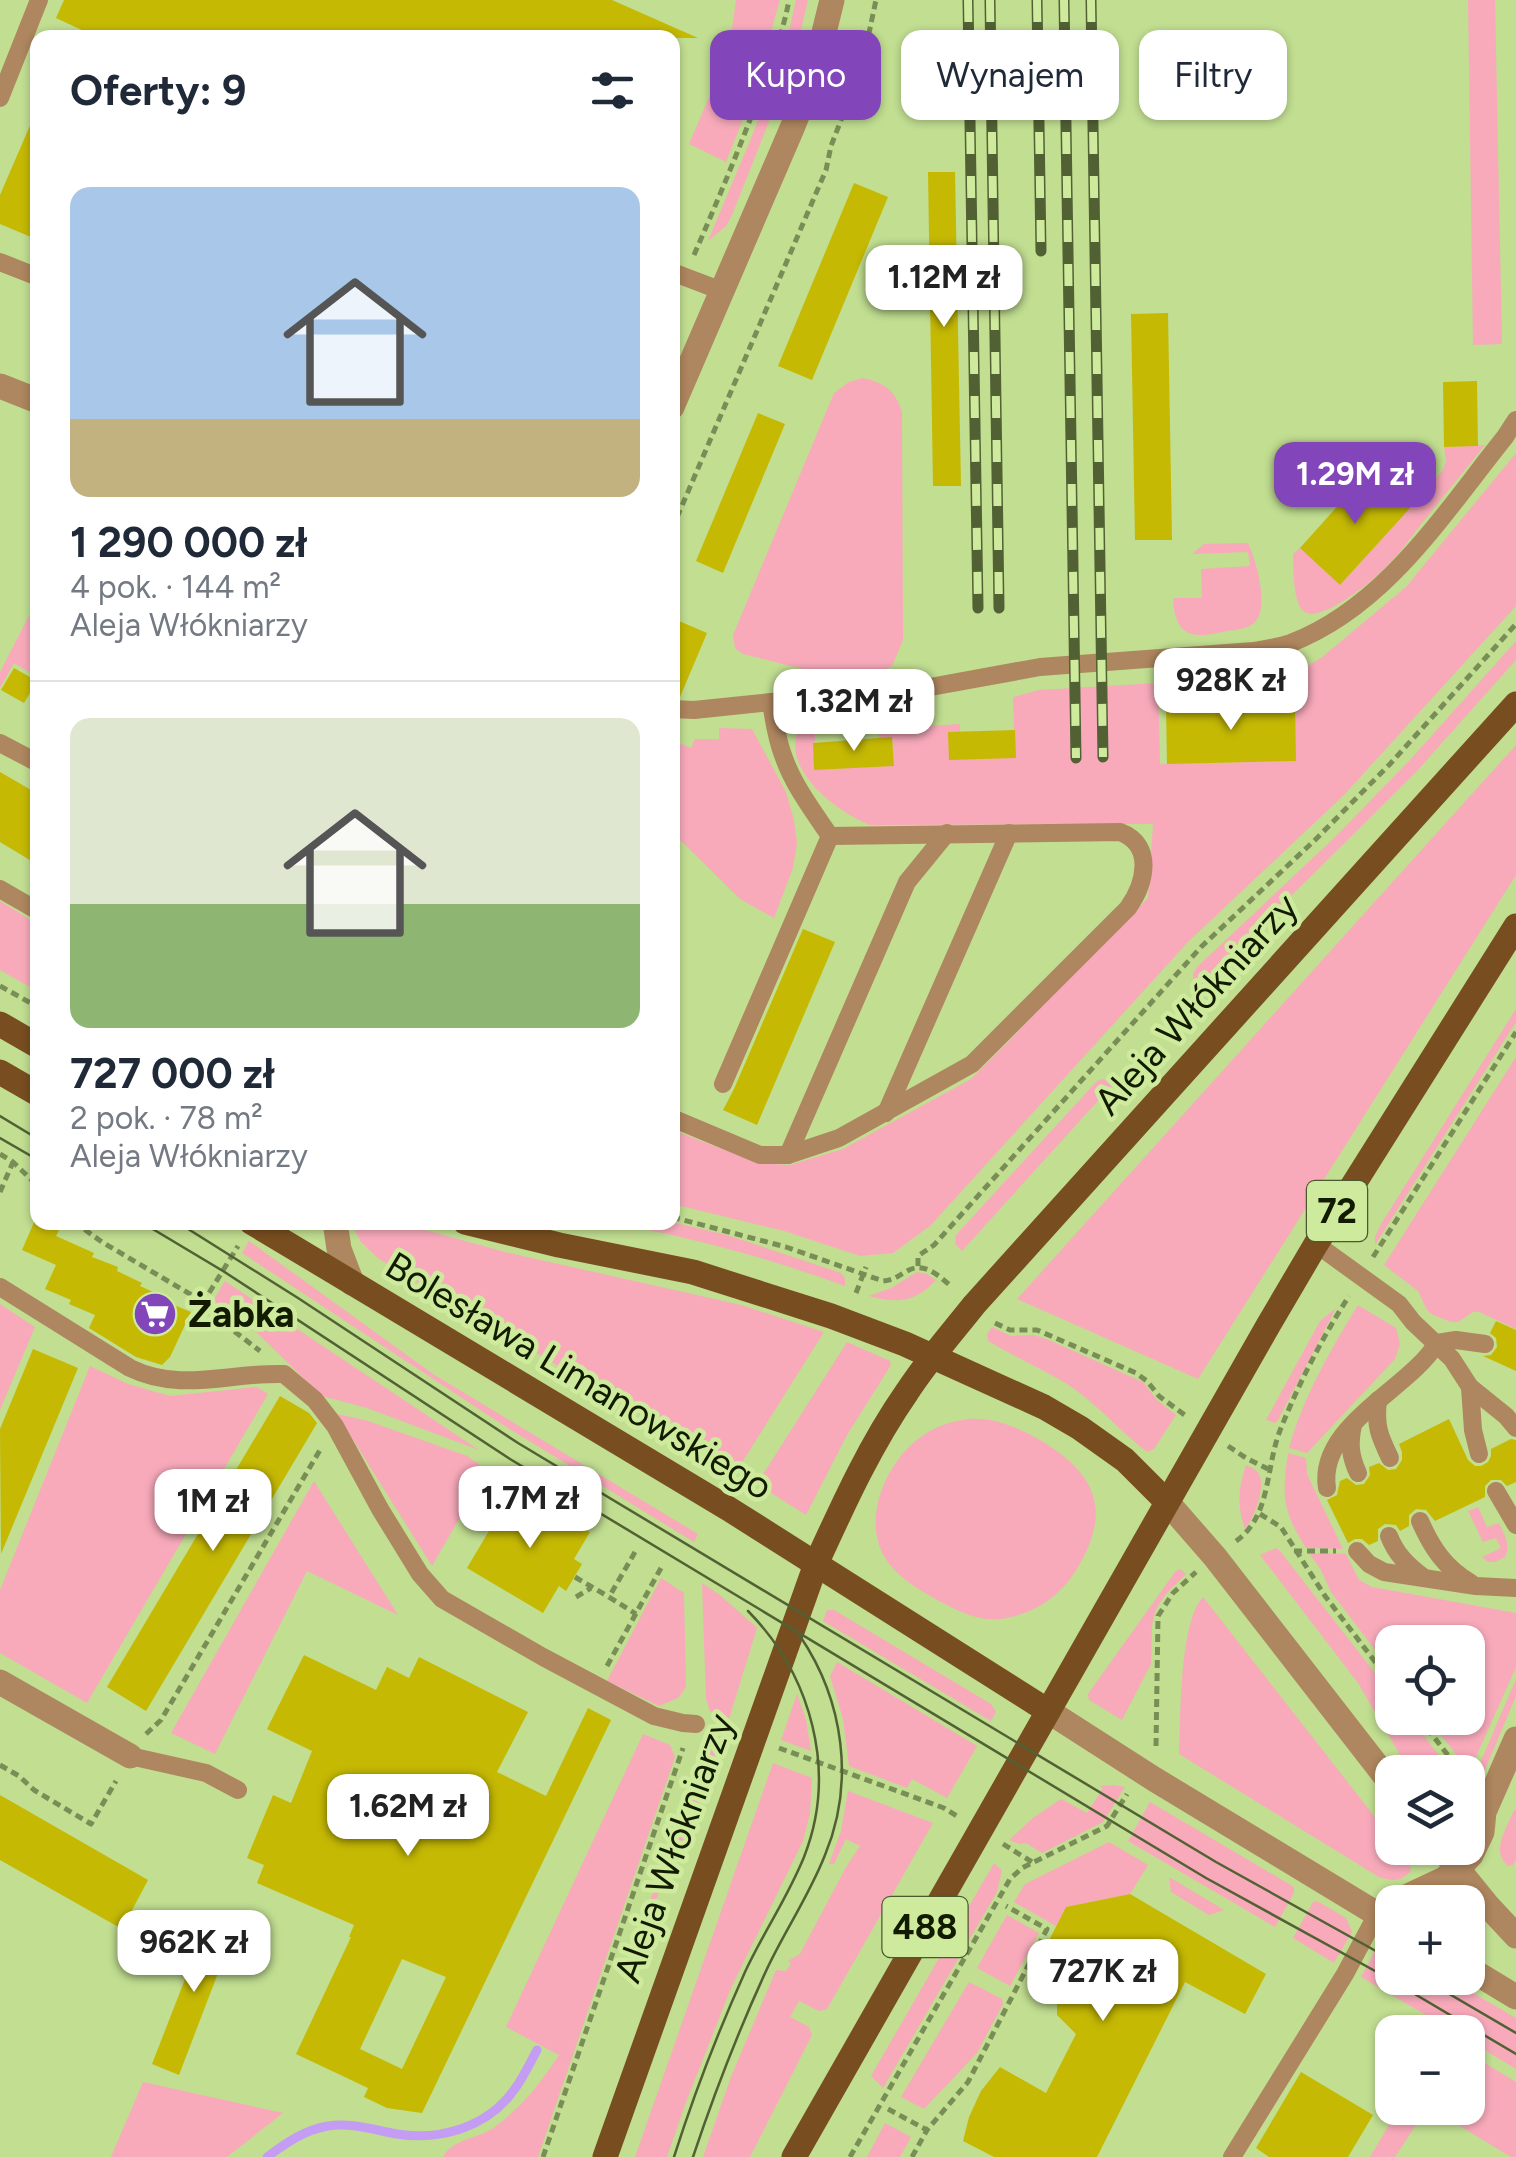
<!DOCTYPE html>
<html lang="pl">
<meta charset="utf-8">
<style>
body{margin:0;font-family:Figtree,sans-serif;background:#f2f2f3;color:#1f2937;height:100vh;display:flex;flex-direction:column;font-size:38px;white-space:nowrap}
*{box-sizing:border-box;margin:0}
p{font-size:32px;color:#747a83}
.icon{flex:none;width:55px;height:55px;fill:none;stroke:currentColor;stroke-width:2;stroke-linecap:round;stroke-linejoin:round}
.map{position:relative;flex:1;overflow:hidden}
.drawer{position:absolute;left:30px;top:30px;width:650px;height:1200px;display:flex;flex-direction:column;background:#fff;border-radius:20px;box-shadow:0 2px 8px #0004}
.drawer>*{flex:none}
.hud{position:absolute;left:710px;top:30px;width:655px;height:90px;display:flex;gap:20px}
.buttons{position:absolute;left:1375px;top:1625px;display:grid;gap:20px}
.buttons a{display:grid;place-items:center;width:110px;height:110px;border-radius:20px;background:#fff;box-shadow:0 2px 8px #0004;font-size:50px}
.price{position:absolute;translate:-50% -85px;padding:0 22px;border-radius:20px;background:#fff;color:#222;font-size:32px;line-height:65px;filter:drop-shadow(0 2px 5px #0008)}
.price::after{content:'';position:absolute;left:50%;top:60px;width:30px;height:22px;margin-left:-15px;background:inherit;clip-path:polygon(0 0,100% 0,50% 100%)}
.price.on{background:#8245ba;color:#fff}
ul{padding:0;list-style:none}
li{display:grid;align-content:center;gap:20px;height:530px;padding:0 40px}
li+li{border-top:2px solid #e0e1e3}
li span{display:grid;place-items:center;height:310px;border-radius:20px;color:#555}
li>.icon{margin-inline-start:auto}
span .icon{width:180px;height:180px;fill:#fffc;stroke-width:1}
li b{font-size:42px}
h2{display:flex;justify-content:space-between;align-items:center;height:120px;padding:0 40px;font-size:42px}
.pill{padding:0 35px;border-radius:20px;background:#fff;box-shadow:0 2px 8px #0004;font-size:35px;line-height:90px}
.pill.on{background:#8245ba;color:#fff}
.map>svg:first-child{display:block}
.green{fill:#f8aabb}
.lines{fill:none;stroke-linecap:round;stroke-linejoin:round}
.stream{stroke:#c59cf4;stroke-width:9}
.building{fill:#c5b904;fill-rule:evenodd}
.path{stroke:#798e56;stroke-width:5;stroke-dasharray:8 5;stroke-linecap:butt}
.service{stroke:#ae865f;stroke-width:18}
.minor{stroke:#ae865f;stroke-width:25}
.tertiary{stroke:#ae865f;stroke-width:25}
.primary{stroke:#784e20;stroke-width:25}
.tram{stroke:#516134;stroke-width:2.5}
.rail-casing{stroke:#516134;stroke-width:11}
.rail{stroke:#ceeb9d;stroke-width:8;stroke-dasharray:22;stroke-linecap:butt}
.labels{text-anchor:middle;dominant-baseline:central;stroke-width:9;stroke-linejoin:round;paint-order:stroke}
.shield{fill:#ceeb9d;stroke:#4a592f;stroke-width:2.5}
.shield-label{font-size:35px;font-weight:bold;fill:#121b00}
.street-label{font-size:38px;fill:#121b00;stroke:#ceeb9d}
.poi-label{font-size:38px;font-weight:bold;fill:#121b00;stroke:#ceeb9d;text-anchor:start}
</style>
<div class="map">
<svg width="1516" height="2157" viewBox="0 0 1516 2157">
<rect width="100%" height="100%" fill="#c1de91"/>
<!-- green -->
<g class="green">
<path d="M736 0H780L754 91 726 162 689 144 729 51Z"/>
<path d="M796 0H808L795 56 732 215 726 226 708 241 752 136 786 45Z"/>
<path d="M1468 0H1495L1502 344 1473 345Z"/>
<path d="M863 378C885 383 896 391 902 413L903 640 892 666 881 672H815L743 654 735 648 733 635 834 393 849 382Z"/>
<path d="M1485 445C1464 471 1443 497 1422 523 1411 537 1401 552 1388 565 1375 579 1322 623 1305 612 1292 604 1294 568 1293 554L1300 548 1341 584 1443 470 1446 461 1444 447Z"/>
<path d="M1516 453V606L1344 795 1188 942 930 1226 893 1253 860 1256 784 1231 673 1204V1130L758 1163 790 1165 843 1149 971 1079 1148 898 1153 824 870 825C837 812 778 768 800 727L815 728V742L813 743 815 770 894 765 892 738 879 739 878 729 960 724V732L948 733 1015 758 1013 697 1039 690 1158 683 1160 764 1295 761V673L1321 658 1406 587Z"/>
<path d="M1248 543C1256 560 1273 614 1250 626 1244 629 1234 630 1227 631 1193 639 1175 638 1173 598H1202L1201 569 1250 566 1248 552 1192 554 1204 544Z"/>
<path d="M34 606 38 607 37 677 14 663 0 688V672Z"/>
<path d="M1516 641V660L1417 771 1195 991 1193 974 1197 967 1334 838 1410 760Z"/>
<path d="M719 728 752 729 786 792 794 820 797 843 793 868 774 918 740 899 673 833V731L677 733 674 741 691 748 695 739H719Z"/>
<path d="M1516 745V875L1198 1379 1017 1299Z"/>
<path d="M0 901 37 924V991L0 970Z"/>
<path d="M1516 1009V1022L1375 1245V1237L1381 1224Z"/>
<path d="M1516 1057V1329L1479 1312H1473L1458 1322H1451L1433 1315 1427 1310 1418 1291 1384 1265Z"/>
<path d="M1101 1079 1115 1082 962 1251 955 1244 956 1235 1096 1082Z"/>
<path d="M351 1223H400L505 1252 741 1305 824 1332 736 1472 379 1259 361 1242Z"/>
<path d="M614 1223 680 1224 727 1235 841 1273 845 1278V1286C769 1258 693 1238 614 1223Z"/>
<path d="M249 1241 433 1374 698 1534 694 1542 503 1425 242 1253Z"/>
<path d="M917 1272 927 1274 936 1280C916 1302 897 1304 869 1296L891 1288Z"/>
<path d="M225 1281 479 1450 367 1408 322 1396 253 1329 217 1304 214 1299Z"/>
<path d="M0 1304 35 1327 0 1410Z"/>
<path d="M1358 1305 1396 1328 1400 1344 1395 1359 1307 1453 1289 1448C1303 1397 1331 1349 1358 1305Z"/>
<path d="M1336 1308 1278 1420 1275 1423 1266 1420 1320 1321Z"/>
<path d="M992 1327 1011 1336 1034 1335 1049 1340 1136 1379 1143 1382 1157 1400 1176 1415 1154 1449 1147 1452C1121 1432 1100 1407 1073 1388 1046 1370 1016 1358 988 1341L987 1334Z"/>
<path d="M847 1342 890 1361 891 1365 847 1435 806 1515 757 1484Z"/>
<path d="M90 1366 128 1384 170 1396 257 1387 268 1394 87 1703 0 1653V1590Z"/>
<path d="M337 1414 365 1420 467 1456 502 1480 481 1481 432 1566Z"/>
<path d="M968 1419C994 1417 1017 1427 1040 1440 1099 1475 1112 1513 1075 1572 1059 1597 1036 1612 1007 1618 983 1623 962 1613 941 1602 921 1591 894 1576 883 1554 862 1514 889 1457 925 1434 937 1426 953 1421 968 1419Z"/>
<path d="M1288 1453 1306 1458 1307 1474 1343 1549 1306 1548C1282 1510 1282 1496 1288 1453Z"/>
<path d="M1246 1465C1250 1467 1256 1469 1259 1474 1266 1487 1254 1519 1245 1529 1237 1507 1238 1487 1246 1465Z"/>
<path d="M314 1481 398 1615 307 1571 215 1754 171 1733Z"/>
<path d="M1478 1507 1487 1527 1499 1523C1504 1534 1511 1544 1505 1557L1495 1562H1488L1482 1557 1501 1548 1496 1538 1483 1542 1468 1511Z"/>
<path d="M1276 1548 1280 1551 1392 1695V1718H1410L1452 1772H1410L1358 1683 1260 1555Z"/>
<path d="M1309 1553 1346 1554 1359 1580 1372 1587 1516 1613V1667L1471 1768 1466 1767 1428 1718H1468V1642H1392V1672L1331 1592 1321 1570Z"/>
<path d="M1180 1569 1186 1574 1165 1595 1156 1609 1152 1625 1151 1664 1122 1720 1089 1700 1088 1694 1175 1572Z"/>
<path d="M661 1578 684 1593 686 1687 678 1698 659 1706 607 1681Z"/>
<path d="M702 1583 721 1596 757 1628 729 1719 710 1711 706 1699Z"/>
<path d="M1203 1597 1392 1839V1848H1399L1411 1862 1410 1872C1399 1882 1393 1881 1379 1877L1179 1754C1181 1717 1179 1623 1203 1597Z"/>
<path d="M827 1610H834L991 1704 996 1712 991 1721 823 1621Z"/>
<path d="M837 1662 977 1746 947 1798 912 1779 907 1788 849 1766 843 1719 830 1676Z"/>
<path d="M1516 1679V1696L1479 1784 1475 1775Z"/>
<path d="M797 1694 806 1720 811 1751 781 1740Z"/>
<path d="M643 1734 670 1745 675 1757 538 2157H443C453 2138 480 2139 496 2126 522 2107 542 2081 559 2055L506 2027Z"/>
<path d="M709 1743 720 1744 688 1834 638 1936 702 1751Z"/>
<path d="M773 1763 812 1778 810 1813 803 1841 731 1988 686 2102 667 2157H635Z"/>
<path d="M1115 1785 1125 1787 1103 1822 1042 1853 1026 1843 1020 1844 1009 1840 1034 1817 1061 1799 1087 1813 1103 1788 1099 1786Z"/>
<path d="M848 1791 933 1823 827 2009 819 2011 799 2001 790 2017 809 2027 812 2035 750 2157H703L731 2077 776 1970 786 1971 791 1964 788 1961 800 1954 846 1867 860 1846 846 1839 834 1864H829L841 1831Z"/>
<path d="M1150 1802 1294 1887V1893L1275 1927 1128 1841Z"/>
<path d="M1514 1810H1516V1859L1513 1865 1508 1866C1490 1851 1507 1828 1514 1810Z"/>
<path d="M1109 1842 1148 1865 1130 1894 1066 1907 1056 1926 1014 1902 1025 1884Z"/>
<path d="M994 1863 1002 1870 997 1892 883 2088 871 2076Z"/>
<path d="M1169 1877 1224 1910 1209 1915 1171 1892Z"/>
<path d="M1317 1901 1346 1918 1352 1932 1334 1963 1293 1938 1313 1902Z"/>
<path d="M1007 1915 1039 1933 1010 1986 977 1968Z"/>
<path d="M1384 1944 1392 1945V1978H1447L1516 2018V2069L1468 2040V2032H1455L1361 1977 1377 1947Z"/>
<path d="M969 1982 1002 1999 1003 2004 977 2053 924 2109 901 2097Z"/>
<path d="M1468 2053 1516 2082V2157H1511L1430 2108H1468Z"/>
<path d="M143 2082 283 2113 227 2157H111Z"/>
<path d="M1399 2108H1427L1395 2157H1370Z"/>
<path d="M885 2123 911 2137 900 2157H867Z"/>
</g>
<g class="lines">
<!-- stream -->
<path class="stream" d="M267 2157C286 2143 304 2130 328 2126 351 2122 374 2130 397 2134 440 2141 488 2127 514 2090 523 2078 530 2063 537 2050"/>
</g>
<!-- building -->
<g class="building">
<path d="M64 0H612L698 38H99L56 18Z"/>
<path d="M38 107V240L0 224V195Z"/>
<path d="M928 172H955L961 486H933Z"/>
<path d="M854 183 888 197 812 380 778 366Z"/>
<path d="M1168 313 1172 540H1135L1131 314Z"/>
<path d="M1477 381 1478 446 1444 447 1443 382Z"/>
<path d="M758 413 785 424 723 573 696 561Z"/>
<path d="M1370 470 1411 507 1340 585 1300 548Z"/>
<path d="M672 618 707 633 680 697H672Z"/>
<path d="M14 668 37 681 24 703 1 690Z"/>
<path d="M1295 703 1296 761 1167 764 1166 706Z"/>
<path d="M1015 730 1016 758 949 760 948 732Z"/>
<path d="M892 737 894 766 814 770 813 743Z"/>
<path d="M0 772 38 794V865L0 842Z"/>
<path d="M803 929 835 942 757 1125 723 1110 734 1089Z"/>
<path d="M35 1220 59 1230 56 1236 94 1253 92 1257 118 1267 117 1271 142 1283 140 1286 166 1298 164 1301 191 1312 170 1357 162 1365 136 1357 89 1328 95 1315 69 1304 71 1300 45 1289 56 1265 22 1250Z"/>
<path d="M1496 1321 1516 1330V1371L1483 1356 1491 1355 1497 1347 1496 1338 1490 1333Z"/>
<path d="M33 1349 78 1368 1 1554 0 1429Z"/>
<path d="M280 1396 309 1413 317 1423 146 1711 107 1687Z"/>
<path d="M1449 1419 1468 1460 1475 1466H1481L1488 1462 1491 1456V1449L1511 1439 1516 1440V1482L1507 1486 1501 1480H1491L1485 1486V1497L1435 1521 1426 1510 1416 1509 1409 1515V1526L1400 1531 1396 1525 1385 1524 1378 1529V1541L1369 1545 1362 1539H1355L1348 1543 1327 1500 1337 1495 1340 1481 1347 1478 1356 1485 1364 1484 1370 1475 1369 1467 1379 1463 1388 1470 1396 1469 1402 1460V1452L1399 1444Z"/>
<path d="M515 1487 590 1532 574 1559 582 1564 566 1591 559 1586 543 1613 467 1568Z"/>
<path d="M304 1655 376 1690 387 1667 409 1678 419 1657 528 1712 497 1772 546 1796 588 1708 611 1720 422 2113 387 2108 364 2097 368 2088 296 2054 351 1937H349L354 1925 257 1883 264 1865 247 1858 273 1795 291 1803 312 1751 267 1729ZM402 1959 446 1977 402 2069 360 2049Z"/>
<path d="M0 1795 148 1880 122 1929 0 1860Z"/>
<path d="M1130 1894 1266 1974 1245 2014 1185 1982 1097 2157H994L963 2141 969 2117 981 2091 1000 2067 1046 2093 1076 2034 1057 2015V1991L1030 1978 1066 1907Z"/>
<path d="M210 1915 236 1926 179 2075 152 2064Z"/>
<path d="M1301 2072 1373 2115 1348 2157H1269L1256 2148Z"/>
</g>
<g class="lines">
<!-- path -->
<g class="path">
<path d="M694 255C717 202 739 150 759 96 770 65 783 33 789 0"/>
<path d="M672 529 826 170 831 146 862 66 876 0"/>
<path d="M0 986 38 1007"/>
<path d="M0 1154 13 1162 38 1186"/>
<path d="M0 1192 13 1162"/>
<path d="M672 1217 786 1247 883 1281C894 1280 898 1276 907 1271 924 1261 939 1276 952 1287"/>
<path d="M74 1222 102 1242 195 1297 209 1312 260 1351"/>
<path d="M1373 1257 1516 1032"/>
<path d="M918 1266V1256L934 1245 1201 947 1315 840 1390 764 1516 624"/>
<path d="M856 1293 866 1267"/>
<path d="M197 1297 209 1293 238 1246"/>
<path d="M995 1323 1010 1330H1037L1136 1373 1147 1381 1159 1396 1186 1416"/>
<path d="M1228 1446 1246 1458 1268 1469"/>
<path d="M1260 1514 1281 1527 1325 1596 1392 1684"/>
<path d="M1236 1541C1272 1516 1265 1466 1281 1428 1299 1383 1322 1338 1349 1296"/>
<path d="M1294 1551H1336"/>
<path d="M635 1552 609 1597 636 1614"/>
<path d="M575 1577 609 1597"/>
<path d="M576 1597 591 1588"/>
<path d="M607 1666 661 1568"/>
<path d="M1419 1718 1461 1772"/>
<path d="M146 1734 161 1720 320 1450"/>
<path d="M1156 1746 1158 1616 1173 1593 1196 1572"/>
<path d="M779 1748 944 1808 960 1818"/>
<path d="M0 1765 19 1776 34 1790 91 1824 116 1781"/>
<path d="M1003 1844 1032 1862"/>
<path d="M888 2109 927 2130 968 2082 1047 1929 1006 1906"/>
<path d="M543 2157 683 1748"/>
<path d="M850 2157 1010 1879 1022 1868 1107 1826 1127 1794"/>
<path d="M912 2157 927 2130"/>
</g>
<!-- service -->
<g class="service">
<path d="M0 98 39 0"/>
<path d="M0 262 38 277"/>
<path d="M672 272 722 291"/>
<path d="M672 709 694 710 771 702 881 696 1040 667 1253 651C1265 649 1279 647 1291 643 1386 606 1443 514 1505 437L1516 420"/>
<path d="M0 743 38 763"/>
<path d="M0 889 38 911"/>
<path d="M723 1084 830 836"/>
<path d="M886 1113 1009 833"/>
<path d="M672 1118 760 1155H788L839 1138 972 1064 1128 908C1145 884 1155 845 1120 832L830 836C813 811 794 786 784 758 777 740 774 721 771 702"/>
<path d="M788 1155 907 882 947 833"/>
<path d="M1316 1244 1399 1304 1413 1322 1452 1359 1470 1387 1506 1416 1516 1428"/>
<path d="M0 1287 130 1368C181 1393 230 1372 284 1374L315 1400 335 1426 380 1509 420 1574 442 1599 543 1657 654 1716 683 1723 696 1724"/>
<path d="M1470 1387 1473 1430 1479 1454"/>
<path d="M1378 1400C1375 1426 1379 1435 1390 1458"/>
<path d="M1353 1425C1349 1443 1350 1456 1358 1473"/>
<path d="M1327 1488C1317 1425 1409 1390 1437 1343L1456 1340 1485 1344"/>
<path d="M1496 1491 1516 1525"/>
<path d="M1420 1521C1432 1548 1445 1568 1471 1583"/>
<path d="M1389 1536C1396 1554 1407 1565 1423 1577"/>
<path d="M1357 1551 1369 1564 1384 1572 1476 1586 1516 1588"/>
<path d="M130 1756 206 1773 238 1790"/>
<path d="M1232 2157 1345 1974 1377 1914"/>
</g>
<!-- minor -->
<g class="minor">
<path d="M0 386 38 401"/>
<path d="M672 407 793 126 814 73 832 0"/>
<path d="M335 1222 339 1249 352 1283"/>
<path d="M0 1682 130 1756"/>
<path d="M1395 1902 1444 1879 1458 1869 1471 1855 1482 1832 1484 1812 1516 1739"/>
</g>
<!-- tertiary -->
<g class="tertiary">
<path d="M1167 1502 1215 1557 1392 1785"/>
<path d="M1048 1711 1154 1779 1392 1923"/>
<path d="M1441 1848 1488 1906 1516 1936"/>
<path d="M1468 1968 1516 1997"/>
</g>
<!-- primary -->
<g class="primary">
<path d="M0 1024 38 1046"/>
<path d="M0 1072 38 1094"/>
<path d="M251 1222 729 1509 1048 1711"/>
<path d="M465 1222 559 1245 693 1272 831 1316 905 1344 1044 1407 1080 1428 1125 1460 1167 1502"/>
<path d="M605 2157 816 1564C843 1505 870 1445 907 1392 927 1361 951 1334 974 1305L1516 704"/>
<path d="M794 2157 1269 1324 1316 1244 1516 926"/>
</g>
<!-- tram -->
<g class="tram">
<path d="M0 1116 38 1139"/>
<path d="M0 1138 38 1160"/>
<path d="M141 1222 223 1271 510 1459 1206 1878 1386 1977 1516 2054"/>
<path d="M177 1222 298 1298 518 1443 1216 1862 1392 1960"/>
<path d="M1422 1978 1516 2033"/>
<path d="M674 2157C694 2094 718 2032 745 1972 763 1933 788 1897 804 1857 838 1771 811 1675 748 1611"/>
<path d="M693 2157C714 2094 738 2032 766 1971 784 1932 809 1896 825 1855 855 1783 844 1701 800 1636"/>
</g>
<!-- rail casing -->
<g class="rail-casing">
<g id="rail">
<path d="M968 0 978 608"/>
<path d="M990 0 999 608"/>
<path d="M1037 0 1041 251"/>
<path d="M1064 0 1076 758"/>
<path d="M1091 0 1103 757"/>
</g>
</g>
<!-- rail -->
<use href="#rail" class="rail"/>
</g>
<!-- icons -->
<defs>
<g id="supermarket-disc" transform="scale(2.25)"><circle r="9.5" fill="#8245ba" stroke="#ceeb9d"/><path d="M-6-5.5h2.5l.6 2H6L4.5 2H-2.5L-4.4-4H-6ZM-1.5 3.2a1.3 1.3 0 1 0 .1 0ZM3 3.2a1.3 1.3 0 1 0 .1 0Z" fill="#fff"/></g>
</defs>
<g fill-rule="evenodd">
<use href="#supermarket-disc" x="155" y="1314"/>
</g>
<g class="labels">
<!-- shield labels -->
<g class="shield">
<rect x="1307" y="1181" width="60" height="60" rx="8"/>
<rect x="882.5" y="1897" width="85" height="60" rx="8"/>
</g>
<g class="shield-label">
<text x="1337" y="1211">72</text>
<text x="925" y="1927">488</text>
</g>
<!-- street labels -->
<g class="street-label">
<text transform="translate(1196 1004) rotate(-48)">Aleja Włókniarzy</text>
<text transform="translate(579 1376) rotate(31)">Bolesława Limanowskiego</text>
<text transform="translate(674 1848) rotate(-70)">Aleja Włókniarzy</text>
</g>
<!-- poi labels -->
<g class="poi-label">
<text x="188" y="1314">Żabka</text>
</g>
</g>
</svg>
<div class="buttons">
<a><svg class="icon" aria-label="locate" viewBox="0 0 24 24"><circle cx="12" cy="12" r="6"/><path d="M12 2v4M12 18v4M2 12h4M18 12h4"/></svg></a>
<a><svg class="icon" aria-label="layers" viewBox="0 0 24 24"><path d="M12 4l9 5-9 5-9-5zM3 14l9 5 9-5"/></svg></a>
<a>+</a>
<a>−</a>
</div>
<b class="price" style="left:944px;top:330px">1.12M zł</b>
<b class="price on" style="left:1355px;top:527px">1.29M zł</b>
<b class="price" style="left:1231px;top:733px">928K zł</b>
<b class="price" style="left:854px;top:754px">1.32M zł</b>
<b class="price" style="left:530px;top:1551px">1.7M zł</b>
<b class="price" style="left:213px;top:1554px">1M zł</b>
<b class="price" style="left:408px;top:1859px">1.62M zł</b>
<b class="price" style="left:194px;top:1995px">962K zł</b>
<b class="price" style="left:1103px;top:2024px">727K zł</b>
<div class="hud">
<a class="pill on">Kupno</a>
<a class="pill">Wynajem</a>
<a class="pill">Filtry</a>
</div>
<section class="drawer">
<h2>Oferty: 9<svg class="icon" aria-label="filters" viewBox="0 0 24 24"><path d="M4 7h16M4 17h16"/><circle cx="9" cy="7" r="2"/><circle cx="15" cy="17" r="2"/></svg></h2>
<ul>
<li><span style="background:linear-gradient(#a9c7e8 75%,#c2b280 0)"><svg class="icon" aria-label="home" viewBox="0 0 24 24"><path d="M3 11l9-7 9 7M6 9v11h12V9"/></svg></span><div><b>1 290 000 zł</b><p>4 pok. · 144 m²</p><p>Aleja Włókniarzy</p></div></li>
<li><span style="background:linear-gradient(#dfe7d0 60%,#8fb573 0)"><svg class="icon" aria-label="home" viewBox="0 0 24 24"><path d="M3 11l9-7 9 7M6 9v11h12V9"/></svg></span><div><b>727 000 zł</b><p>2 pok. · 78 m²</p><p>Aleja Włókniarzy</p></div></li>
</ul>
</section>
</div>
